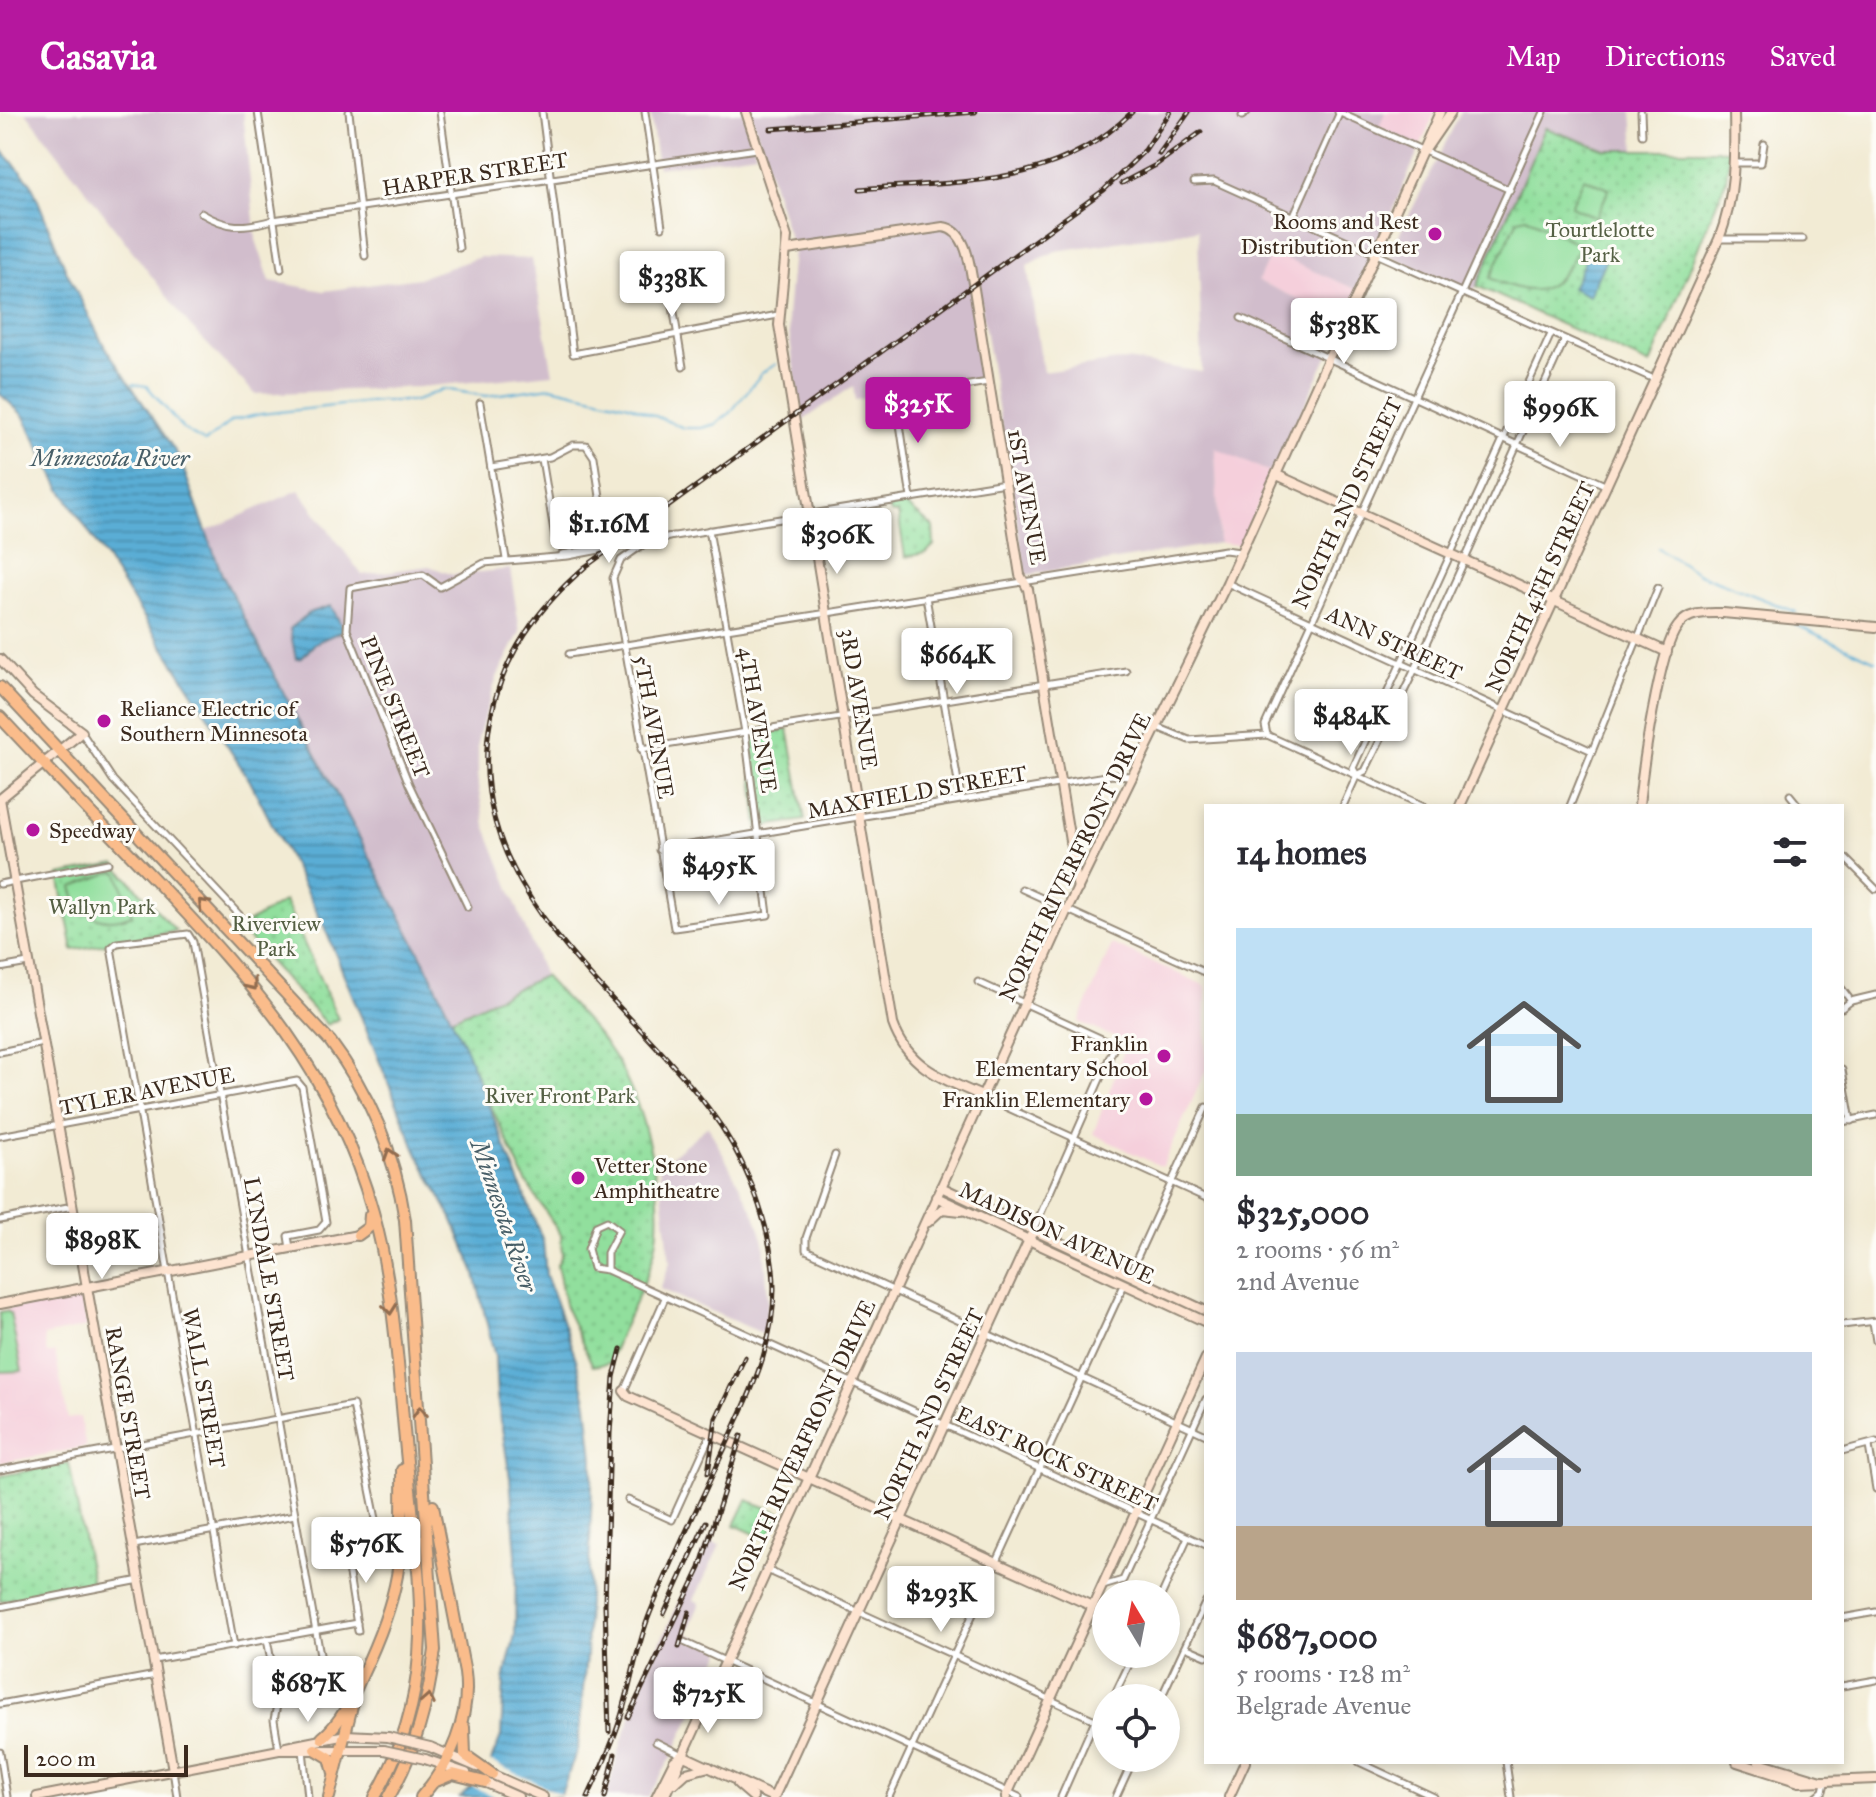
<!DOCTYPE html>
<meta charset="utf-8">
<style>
body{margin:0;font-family:"IM FELL Great Primer",serif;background:#f2f2f3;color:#2b2b33;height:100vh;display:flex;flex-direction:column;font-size:30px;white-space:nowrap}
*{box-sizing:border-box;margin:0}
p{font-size:26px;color:#7c7c81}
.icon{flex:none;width:44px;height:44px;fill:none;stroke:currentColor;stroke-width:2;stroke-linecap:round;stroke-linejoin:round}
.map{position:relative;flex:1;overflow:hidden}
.panel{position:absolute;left:1204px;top:692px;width:640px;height:960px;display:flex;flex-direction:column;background:#fff;border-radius:0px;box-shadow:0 4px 12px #0003}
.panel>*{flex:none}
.needle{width:52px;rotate:350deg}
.controls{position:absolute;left:1092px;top:1468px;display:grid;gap:16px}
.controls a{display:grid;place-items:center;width:88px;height:88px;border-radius:50%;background:#fff;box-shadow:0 4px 12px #0003;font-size:40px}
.scale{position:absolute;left:24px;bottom:20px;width:164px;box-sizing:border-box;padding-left:8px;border:4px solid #3b2a1e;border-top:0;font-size:22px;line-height:28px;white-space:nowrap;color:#3b2a1e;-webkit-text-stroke:6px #fdfcf7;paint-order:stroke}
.price{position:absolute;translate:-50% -68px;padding:0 18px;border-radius:8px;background:#fff;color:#222;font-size:26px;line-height:52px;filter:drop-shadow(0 2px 4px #0008)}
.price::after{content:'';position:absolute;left:50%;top:48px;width:24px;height:18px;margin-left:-12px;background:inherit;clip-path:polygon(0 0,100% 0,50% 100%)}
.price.on{background:#b5179e;color:#fff}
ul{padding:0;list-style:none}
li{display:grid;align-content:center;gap:16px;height:424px;padding:0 32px}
li span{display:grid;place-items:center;height:248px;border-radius:0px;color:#555}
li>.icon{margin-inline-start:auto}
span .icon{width:144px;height:144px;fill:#fffc;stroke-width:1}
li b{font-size:34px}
h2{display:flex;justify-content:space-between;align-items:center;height:96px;padding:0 32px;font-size:34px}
header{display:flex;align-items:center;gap:48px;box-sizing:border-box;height:112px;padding:0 40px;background:#b5179e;color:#fff}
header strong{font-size:38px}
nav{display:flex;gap:44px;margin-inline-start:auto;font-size:28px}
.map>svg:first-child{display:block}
.built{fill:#f5cfdb}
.industrial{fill:#d1bdcc;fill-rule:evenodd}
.green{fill:url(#green-dots);stroke:#66845e;stroke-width:2}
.pitch{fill:#91df9d;stroke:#66845e;stroke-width:2}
.water{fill:url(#water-rules);stroke:#4a6c7a;stroke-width:2}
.pier{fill:#f2ebd4}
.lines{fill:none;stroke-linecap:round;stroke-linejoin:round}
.stream{stroke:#5aadd5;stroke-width:2}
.street-casing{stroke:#968a79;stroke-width:9}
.secondary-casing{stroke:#968a79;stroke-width:12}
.highway-casing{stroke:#968a79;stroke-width:14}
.street{stroke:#fff;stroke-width:5}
.secondary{stroke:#fde4d1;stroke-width:8}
.highway{stroke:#fabc8b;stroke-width:10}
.rail-casing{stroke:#3b2a1e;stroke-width:5}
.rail{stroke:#fdfcf7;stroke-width:2;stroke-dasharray:6;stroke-linecap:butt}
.secondary-bridge-casing{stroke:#968a79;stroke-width:12;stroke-linecap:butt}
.secondary-bridge{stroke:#fde4d1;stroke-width:8}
.oneway{stroke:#916c4f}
.poi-dot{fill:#b5179e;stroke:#fdfcf7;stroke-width:3}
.labels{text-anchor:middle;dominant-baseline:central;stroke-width:6;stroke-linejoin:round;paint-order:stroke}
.street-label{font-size:22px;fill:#3b2a1e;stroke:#fdfcf7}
.poi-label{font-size:22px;fill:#3b2a1e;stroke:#fdfcf7;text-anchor:end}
.park-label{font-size:22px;fill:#556044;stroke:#fdfcf7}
.water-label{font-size:24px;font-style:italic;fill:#475e67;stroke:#fdfcf7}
</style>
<header>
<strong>Casavia</strong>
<nav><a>Map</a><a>Directions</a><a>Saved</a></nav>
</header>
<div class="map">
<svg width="1876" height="1685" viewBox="0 0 1876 1685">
<defs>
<pattern id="green-dots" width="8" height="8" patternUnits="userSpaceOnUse" patternTransform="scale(2)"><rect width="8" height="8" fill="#91df9d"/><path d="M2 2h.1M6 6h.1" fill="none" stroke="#7ec087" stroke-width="1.8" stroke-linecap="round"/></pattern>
<pattern id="water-rules" width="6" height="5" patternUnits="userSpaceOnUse" patternTransform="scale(2)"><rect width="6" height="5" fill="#5aadd5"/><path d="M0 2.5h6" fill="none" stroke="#4c8dac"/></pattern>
</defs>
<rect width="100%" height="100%" fill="#fdfcf7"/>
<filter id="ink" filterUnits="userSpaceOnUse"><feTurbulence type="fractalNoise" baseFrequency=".0125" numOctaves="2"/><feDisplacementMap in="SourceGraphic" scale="16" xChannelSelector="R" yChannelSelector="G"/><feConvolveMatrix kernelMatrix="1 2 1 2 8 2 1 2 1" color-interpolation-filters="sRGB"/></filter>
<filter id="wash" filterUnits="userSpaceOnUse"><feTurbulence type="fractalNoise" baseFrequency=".006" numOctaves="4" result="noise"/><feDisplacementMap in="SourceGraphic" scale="32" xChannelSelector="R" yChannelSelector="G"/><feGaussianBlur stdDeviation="1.8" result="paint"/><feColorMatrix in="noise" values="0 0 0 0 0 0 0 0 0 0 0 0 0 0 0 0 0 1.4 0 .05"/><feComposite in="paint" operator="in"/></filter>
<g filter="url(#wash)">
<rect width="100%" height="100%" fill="#f2ebd4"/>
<!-- built -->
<g class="built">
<path d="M1385 0H1435L1421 33 1378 14Z"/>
<path d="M1271 140 1358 178 1345 208 1258 169Z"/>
<path d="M1215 335 1272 361 1240 433 1219 431Z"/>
<path d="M1112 832 1206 874V958L1162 1055 1093 1022 1127 931 1079 910Z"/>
<path d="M81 1183 87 1215 44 1224 47 1242 55 1240 68 1307 80 1305 86 1335 0 1351V1198Z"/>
</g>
<!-- industrial -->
<g class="industrial">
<path d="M26 0H243L256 128 270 169 324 179 419 166 480 145 532 147 553 262 420 275 255 282 189 213Z"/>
<path d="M650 0H743L756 41 658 56Z"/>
<path d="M751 0H1385L1379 15 1421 33 1358 178 1271 141 1258 169 1345 208 1272 361 1215 336 1219 431 1026 463 980 186 972 192 985 266 855 288 853 274 801 310 787 204 793 139ZM1198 118 1202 260 1126 248 1043 260 1027 153 1056 139Z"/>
<path d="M1461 0H1632L1635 38H1606L1544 16 1477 174 1468 183 1389 143Z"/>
<path d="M299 378 362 463 429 454 453 463 510 457 520 520 497 565 478 625V674L485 713 544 864 451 907H434L195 424Z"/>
<path d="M708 1014 755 1103 764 1130 768 1189 764 1222 660 1177 670 1150 659 1054Z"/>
<path d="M708 1429 720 1433 694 1488 700 1491 687 1521 723 1537 673 1643 648 1685H606L622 1629 647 1558Z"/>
</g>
<!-- green -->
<g class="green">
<path d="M1545 16 1606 38H1730L1726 68 1650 253 1477 174Z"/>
<path d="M905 392 933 415 934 433 926 441 905 445 898 401H891L888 395Z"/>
<path d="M788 617 805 708 758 715 749 622Z"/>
<path d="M115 752 176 819 73 838 59 763Z"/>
<path d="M285 789 338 907 327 913 239 816Z"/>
<path d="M544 864C569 892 600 919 619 953 645 998 667 1086 655 1137 646 1176 622 1212 609 1251L593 1254 566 1197 557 1153 562 1143 561 1123 525 1068 451 907Z"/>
<path d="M69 1351 92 1472 0 1489V1364Z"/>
<path d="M747 1388 781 1401 768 1428 735 1413Z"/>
</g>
<!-- pitch -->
<g class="pitch">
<path d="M1584 66 1609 77 1596 106 1571 94Z"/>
<path d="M1526 105 1580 133C1555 182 1539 188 1490 166L1518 107Z"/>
<path d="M114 759 118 761 132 803C104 815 80 805 72 775Z"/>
<path d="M6 1199 10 1201 22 1259 0 1260V1200Z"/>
</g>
<!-- water -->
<g class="water">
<path d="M0 36 31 71 66 158 102 230 179 345 222 463 426 853 465 935 543 1129 546 1163 576 1247 587 1292 593 1347 586 1544 578 1635 560 1685H460L487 1659 501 1624 504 1568 515 1523 516 1443 510 1366 497 1285 495 1245 474 1158 452 1106 417 1041 324 814 250 669 59 374 23 303 0 282Z"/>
<path d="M1589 140 1606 147 1589 184 1572 176Z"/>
<path d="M331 494 344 518 315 531 302 546 296 547 290 517 309 501Z"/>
</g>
<!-- pier -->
<path class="pier" d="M487 1648 565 1684 496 1685 469 1673Z"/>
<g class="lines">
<!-- stream -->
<g class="stream">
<path d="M133 272 147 274 183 317 205 330 231 309 261 302 379 289H415L443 277 486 284 551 275 629 293 684 316H701L716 312 730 301 762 261 776 252"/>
<path d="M1658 436 1699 462 1796 500"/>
<path d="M1796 513 1876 549"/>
</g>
</g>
</g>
<g filter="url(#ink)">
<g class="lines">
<!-- street casing -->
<g class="street-casing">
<g id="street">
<path d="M258 0 281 157"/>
<path d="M349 0 365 144"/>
<path d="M440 0 459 136"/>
<path d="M542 0 573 242 778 203"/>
<path d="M645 0 662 115"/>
<path d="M1338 0 1510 78"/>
<path d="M1641 0 1642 23"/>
<path d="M1242 4 1247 0"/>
<path d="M1735 51H1761L1764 32"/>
<path d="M1194 70 1214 69 1654 267"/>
<path d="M201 101C228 117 243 116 273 108L757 37"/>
<path d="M1293 105 1340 0"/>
<path d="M1720 127H1803"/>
<path d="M668 164 683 255"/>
<path d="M1241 206 1607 374"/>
<path d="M480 291 506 447"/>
<path d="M542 347 555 425"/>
<path d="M491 355 550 345 573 333H586L594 345 606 424 600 429"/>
<path d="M911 386 896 285 988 270"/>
<path d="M644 432 621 448 613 466 674 816 768 803 745 620 709 418"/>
<path d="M562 442 1005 371"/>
<path d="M1227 471 1592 639"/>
<path d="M926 485 961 687"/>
<path d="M569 542 1225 438 1240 440"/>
<path d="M1157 615 1189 628 1267 623 1424 694"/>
<path d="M82 621 113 668 246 810"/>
<path d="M1267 623 1265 613 1544 0"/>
<path d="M641 637 1126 559"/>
<path d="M1357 663 1353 656 1551 222"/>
<path d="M1790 683 1799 694"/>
<path d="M1343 694 1357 663 1365 659 1418 551 1564 229"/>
<path d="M1570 694 1658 476"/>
<path d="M659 738 1112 663 1132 664"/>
<path d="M1842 743 1876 777"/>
<path d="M0 772 108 751"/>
<path d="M1022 777 1206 861"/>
<path d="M468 795 409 672 347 518 350 476 423 463 440 475 484 451 568 444 673 424"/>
<path d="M0 856 28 851"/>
<path d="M978 870 1115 933 1033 1119"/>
<path d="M1842 877 1851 889"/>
<path d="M1842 896 1851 889 1876 883"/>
<path d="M0 940 43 931"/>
<path d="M1842 958 1851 1009"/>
<path d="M982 984 1206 1086"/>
<path d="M1842 1010 1876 1003"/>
<path d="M0 1024 297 969 302 975 326 1110 319 1118 288 1124 290 1136"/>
<path d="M835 1043 806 1126V1138L1206 1323"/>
<path d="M0 1108 73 1094"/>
<path d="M607 1158 593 1156 588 1137 596 1114 607 1109 619 1118 607 1141V1158L1206 1433"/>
<path d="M1129 1163 1206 995"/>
<path d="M1873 1210 1876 1229"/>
<path d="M1842 1213 1876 1209"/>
<path d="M624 1279 665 1186"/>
<path d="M1869 1334 1876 1377"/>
<path d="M1842 1339 1876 1330"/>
<path d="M0 1358 353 1293 378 1417 375 1424 344 1431 358 1519"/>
<path d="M628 1388 672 1408 711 1322"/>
<path d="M134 1433 295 1403"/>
<path d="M765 1457 1106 1613"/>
<path d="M1103 1474 1123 1468 1206 1287"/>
<path d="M1162 1482 1188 1425"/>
<path d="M0 1495 140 1468"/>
<path d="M1842 1506 1876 1500"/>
<path d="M267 1527 278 1588 274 1608 279 1638"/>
<path d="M684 1530 1019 1685"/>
<path d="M234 1534 111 836 117 831 188 822 193 830 324 1565"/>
<path d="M1185 1535 1206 1544"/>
<path d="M154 1548 357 1511"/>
<path d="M1842 1574 1876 1568"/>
<path d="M1113 1586 1134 1542"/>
<path d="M1161 1586 1206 1489"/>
<path d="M0 1592 156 1563"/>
<path d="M1102 1611 1106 1602"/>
<path d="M656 1630 682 1643"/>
<path d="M303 1638 308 1685"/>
<path d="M0 1640 7 1685"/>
<path d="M1359 1650 1434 1685"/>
<path d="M1506 1650 1511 1685"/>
<path d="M173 1658 177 1685"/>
<path d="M889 1685 1124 1173"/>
<path d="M1061 1685 1095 1608"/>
<path d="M1116 1685 1134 1646"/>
<path d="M1816 1685 1823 1679 1825 1671"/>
</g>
</g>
<!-- secondary casing -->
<g class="secondary-casing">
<g id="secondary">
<path d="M746 0 787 125 779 213 893 912C908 955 943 967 982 984"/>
<path d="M1425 38 1451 0"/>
<path d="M787 138 943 115C968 118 970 157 974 177L1020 463 1028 477 1078 777"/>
<path d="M1277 363 1667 540"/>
<path d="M0 547 33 583 82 620 0 687"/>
<path d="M0 687 173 1658"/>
<path d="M1460 694 1719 127C1735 86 1735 44 1734 0"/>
<path d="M1639 694C1642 660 1659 537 1678 514 1689 499 1707 501 1723 501L1876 515"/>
<path d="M941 1075 1206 1199"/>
<path d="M936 1085 1206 1210"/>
<path d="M928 1110 942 1097 961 1099"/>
<path d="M0 1192 358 1123"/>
<path d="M624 1279 628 1284 1092 1494"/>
<path d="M286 1635 346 1623 388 1625"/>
<path d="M430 1635 477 1655"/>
<path d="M682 1643 773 1685"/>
<path d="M425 1647 466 1661"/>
<path d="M1737 1650 1799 1670 1876 1667"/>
<path d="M1759 1650 1825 1670"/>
<path d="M489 1661 543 1685"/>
<path d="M482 1669 518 1685"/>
<path d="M675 1671 686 1661 709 1655"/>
<path d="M738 1672 753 1685"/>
<path d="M37 1685 279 1638H384"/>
<path d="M656 1685 674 1649 682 1643"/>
<path d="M664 1685 1067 798 1227 471 1440 0"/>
<path d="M774 1685 1033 1119"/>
<path d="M1006 1685 1206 1246"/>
<path d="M1229 1685 1245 1650"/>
</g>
</g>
<!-- highway casing -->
<g class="highway-casing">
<g id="highway">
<path d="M0 575 330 929C370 982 395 1042 405 1108L435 1538C428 1591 416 1638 389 1685"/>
<path d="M0 605C52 661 104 715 157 770 253 871 335 962 373 1100 397 1186 399 1280 409 1368 421 1484 437 1579 375 1685"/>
<path d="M358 1123 369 1115 370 1103"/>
<path d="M464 1615 465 1643 492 1662"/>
<path d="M322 1626C342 1610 352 1586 362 1563 401 1481 403 1448 402 1358"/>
<path d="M315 1637 330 1646 334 1661"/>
<path d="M434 1670 453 1662 485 1670"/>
<path d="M329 1685 352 1594"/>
<path d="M421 1685C450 1653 471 1604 465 1561L433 1394"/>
</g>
</g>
<!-- street -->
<use href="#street" class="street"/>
<!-- secondary -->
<use href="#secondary" class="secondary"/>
<!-- highway -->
<use href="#highway" class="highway"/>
<!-- rail casing -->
<g class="rail-casing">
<g id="rail">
<path d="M771 17 975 0"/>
<path d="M1159 42 1189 0"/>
<path d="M1122 71 1156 53 1201 20"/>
<path d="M860 77C960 69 1056 76 1132 0"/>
<path d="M708 1361 716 1306 745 1245"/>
<path d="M664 1502 706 1410"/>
<path d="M679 1535 689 1500"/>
<path d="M628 1605 700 1456 741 1324"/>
<path d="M609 1620 605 1492 610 1321 614 1265 621 1237"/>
<path d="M588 1685C600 1658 614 1630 622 1601 632 1568 637 1533 650 1501 672 1447 698 1395 722 1342 750 1282 780 1225 773 1157 767 1100 743 1042 709 997 621 879 457 774 491 605 503 543 538 496 585 455L1104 78 1145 38 1170 0"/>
<path d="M605 1685 615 1642"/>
</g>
</g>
<!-- rail -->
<use href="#rail" class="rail"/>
<!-- secondary-bridge casing -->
<g class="secondary-bridge-casing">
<g id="secondary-bridge">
<path d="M388 1625 430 1635"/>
<path d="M384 1638 425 1647"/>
</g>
</g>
<!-- secondary-bridge -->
<use href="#secondary-bridge" class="secondary-bridge"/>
</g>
<!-- one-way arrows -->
<defs><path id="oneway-chevron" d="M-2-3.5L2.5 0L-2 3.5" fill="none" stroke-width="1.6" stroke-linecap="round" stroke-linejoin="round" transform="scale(2)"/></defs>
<g class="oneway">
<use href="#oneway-chevron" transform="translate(203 792) rotate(-133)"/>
<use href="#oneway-chevron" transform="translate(252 873) rotate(51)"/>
<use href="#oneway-chevron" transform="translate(390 1042) rotate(-108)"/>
<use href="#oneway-chevron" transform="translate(390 1197) rotate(84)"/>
<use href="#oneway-chevron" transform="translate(420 1300) rotate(-94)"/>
<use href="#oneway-chevron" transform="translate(428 1587) rotate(-79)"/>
</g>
</g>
<!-- markers -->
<g class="poi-dot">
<circle cx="1435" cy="122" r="8"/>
<circle cx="104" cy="609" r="8"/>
<circle cx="33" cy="718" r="8"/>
<circle cx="1164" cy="944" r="8"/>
<circle cx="1146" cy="987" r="8"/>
<circle cx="578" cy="1066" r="8"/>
</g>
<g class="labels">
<!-- street labels -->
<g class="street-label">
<text transform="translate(475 62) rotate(-9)">HARPER STREET</text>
<text transform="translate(1027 385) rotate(80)">1ST AVENUE</text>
<text transform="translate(1347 391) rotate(-65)">NORTH 2ND STREET</text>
<text transform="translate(1540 475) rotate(-65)">NORTH 4TH STREET</text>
<text transform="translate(1394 531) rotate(25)">ANN STREET</text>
<text transform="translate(859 587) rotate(81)">3RD AVENUE</text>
<text transform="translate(395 595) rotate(68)">PINE STREET</text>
<text transform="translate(758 608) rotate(81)">4TH AVENUE</text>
<text transform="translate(654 615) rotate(80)">5TH AVENUE</text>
<text transform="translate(917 680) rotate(-10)">MAXFIELD STREET</text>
<text transform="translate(1075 745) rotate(-64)">NORTH RIVERFRONT DRIVE</text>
<text transform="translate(147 979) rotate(-11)">TYLER AVENUE</text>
<text transform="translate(1057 1121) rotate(25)">MADISON AVENUE</text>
<text transform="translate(269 1167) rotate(80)">LYNDALE STREET</text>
<text transform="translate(204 1276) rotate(80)">WALL STREET</text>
<text transform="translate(128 1301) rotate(80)">RANGE STREET</text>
<text transform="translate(929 1302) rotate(-65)">NORTH 2ND STREET</text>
<text transform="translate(802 1333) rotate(-65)">NORTH RIVERFRONT DRIVE</text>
<text transform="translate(1057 1347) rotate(25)">EAST ROCK STREET</text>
</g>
<!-- poi labels -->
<g class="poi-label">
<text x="1419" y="109">Rooms and Rest<tspan x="1419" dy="25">Distribution Center</tspan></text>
<text x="120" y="596" text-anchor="start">Reliance Electric of<tspan x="120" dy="25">Southern Minnesota</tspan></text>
<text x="49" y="718" text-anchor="start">Speedway</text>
<text x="1148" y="931">Franklin<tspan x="1148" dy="25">Elementary School</tspan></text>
<text x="1130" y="987">Franklin Elementary</text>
<text x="594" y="1053" text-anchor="start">Vetter Stone<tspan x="594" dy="25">Amphitheatre</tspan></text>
</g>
<!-- park labels -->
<g class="park-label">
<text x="1600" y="117">Tourtlelotte<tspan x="1600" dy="25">Park</tspan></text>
<text x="102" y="794">Wallyn Park</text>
<text x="276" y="811">Riverview<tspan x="276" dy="25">Park</tspan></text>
<text x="560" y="983">River Front Park</text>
</g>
<!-- water labels -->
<g class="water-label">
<text x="110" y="346">Minnesota River</text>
<text transform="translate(504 1104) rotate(71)">Minnesota River</text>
</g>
</g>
</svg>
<div class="controls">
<a><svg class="needle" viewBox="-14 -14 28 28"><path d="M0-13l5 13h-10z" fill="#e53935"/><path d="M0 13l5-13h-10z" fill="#7c7c81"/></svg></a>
<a><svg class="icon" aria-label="locate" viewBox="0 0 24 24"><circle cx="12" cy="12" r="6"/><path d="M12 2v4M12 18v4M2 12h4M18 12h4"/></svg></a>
</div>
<div class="scale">200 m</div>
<b class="price" style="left:672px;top:207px">$338K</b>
<b class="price" style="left:1344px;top:254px">$538K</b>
<b class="price on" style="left:918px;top:333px">$325K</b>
<b class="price" style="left:1560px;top:337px">$996K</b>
<b class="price" style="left:609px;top:453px">$1.16M</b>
<b class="price" style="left:837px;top:464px">$306K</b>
<b class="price" style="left:957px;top:584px">$664K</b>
<b class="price" style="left:1351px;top:645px">$484K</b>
<b class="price" style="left:719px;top:795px">$495K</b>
<b class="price" style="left:102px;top:1169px">$898K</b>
<b class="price" style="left:366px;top:1473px">$576K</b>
<b class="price" style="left:941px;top:1522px">$293K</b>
<b class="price" style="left:308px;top:1612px">$687K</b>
<b class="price" style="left:708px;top:1623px">$725K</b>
<section class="panel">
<h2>14 homes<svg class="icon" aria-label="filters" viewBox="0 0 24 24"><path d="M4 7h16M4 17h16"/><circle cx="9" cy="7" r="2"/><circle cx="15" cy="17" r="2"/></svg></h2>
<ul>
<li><span style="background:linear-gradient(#bfe0f5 75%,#7fa58c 0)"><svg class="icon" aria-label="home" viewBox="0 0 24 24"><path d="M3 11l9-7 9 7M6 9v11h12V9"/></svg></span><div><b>$325,000</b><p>2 rooms · 56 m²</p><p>2nd Avenue</p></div></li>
<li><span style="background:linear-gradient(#c9d6e8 70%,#b9a48a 0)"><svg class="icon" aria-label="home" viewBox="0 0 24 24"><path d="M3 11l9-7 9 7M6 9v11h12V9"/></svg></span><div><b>$687,000</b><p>5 rooms · 128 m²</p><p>Belgrade Avenue</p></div></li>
</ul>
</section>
</div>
